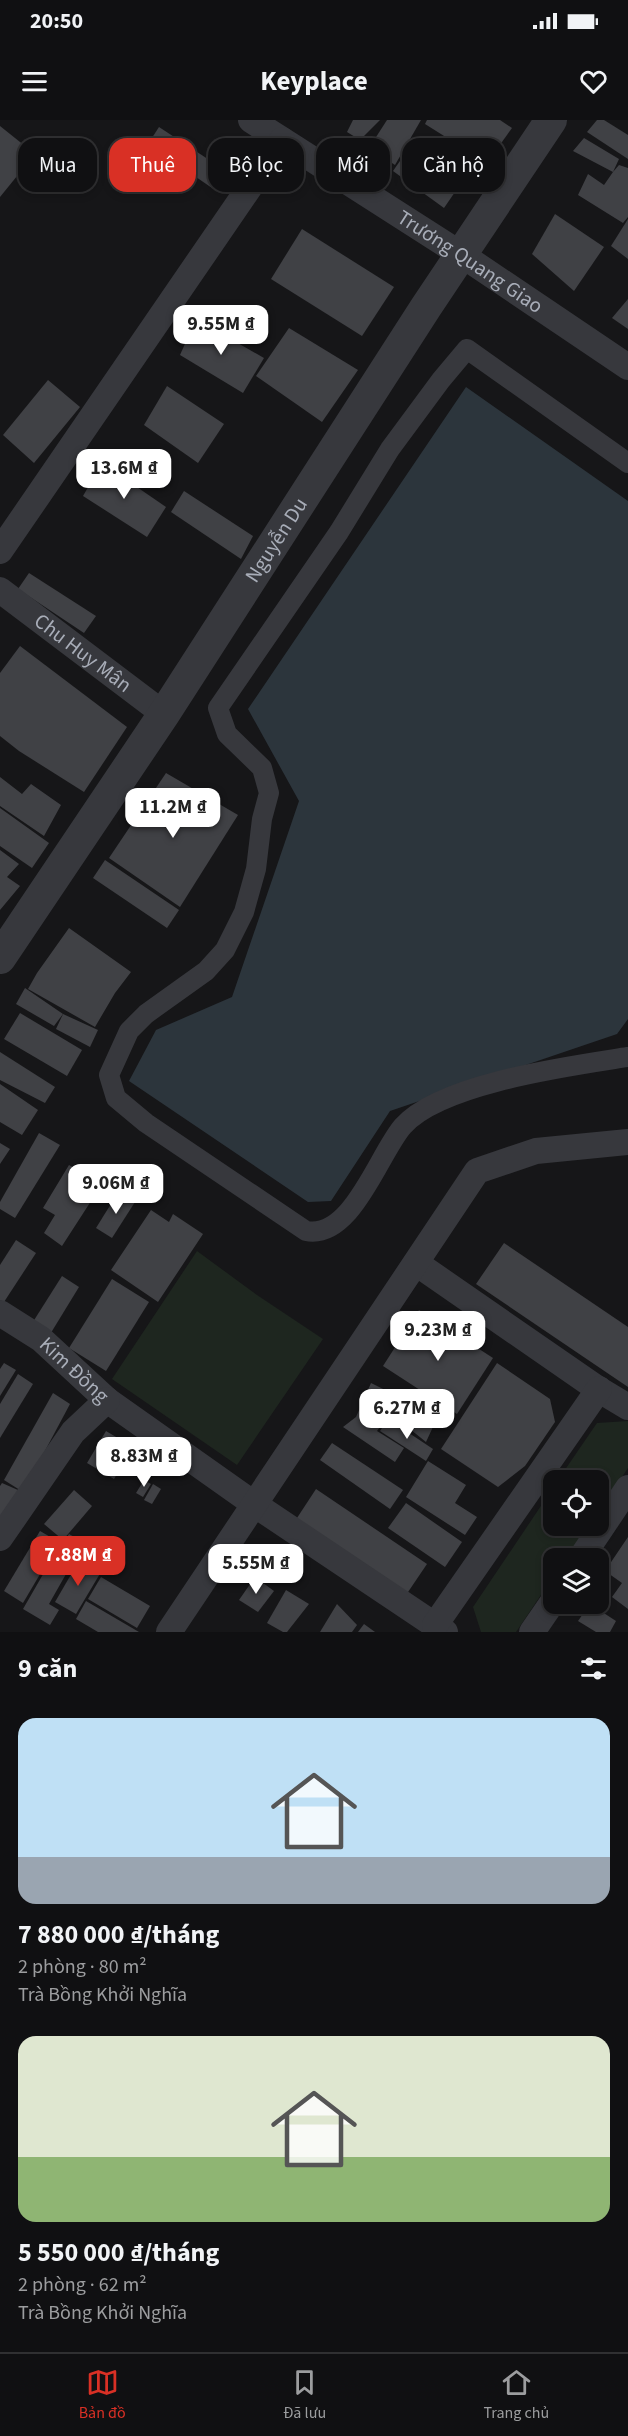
<!DOCTYPE html>
<html lang="vi">
<meta charset="utf-8">
<style>
body{margin:0;font-family:"Source Sans 3",sans-serif;background:#19191b;color:#f1f3f6;height:100vh;display:flex;flex-direction:column;font-size:22px;white-space:nowrap}
*{box-sizing:border-box;margin:0}
p{font-size:20px;color:#9c9d9f}
.icon{flex:none;width:33px;height:33px;fill:none;stroke:currentColor;stroke-width:2;stroke-linecap:round;stroke-linejoin:round}
.map{position:relative;height:1512px;overflow:hidden}
.panel{display:flex;flex-direction:column;background:#101012;flex:1}
.panel>*{flex:none}
.guide{position:absolute;left:18px;top:18px;width:592px;height:54px;display:flex;gap:12px}
.controls{position:absolute;left:543px;top:1350px;display:grid;gap:12px}
.controls a{display:grid;place-items:center;width:66px;height:66px;border-radius:12px;background:#101012;box-shadow:0 3px 9px #0003,0 0 0 2px #303032;font-size:30px}
.price{position:absolute;translate:-50% -51px;padding:0 14px;border-radius:12px;background:#fff;color:#222;font-size:20px;line-height:39px;filter:drop-shadow(0 2px 3px #0008)}
.price::after{content:'';position:absolute;left:50%;top:36px;width:18px;height:14px;margin-left:-9px;background:inherit;clip-path:polygon(0 0,100% 0,50% 100%)}
.price.current{background:#d93025;color:#fff}
ul{padding:0;list-style:none}
li{display:grid;align-content:center;gap:12px;height:318px;padding:0 18px}
li span{display:grid;place-items:center;height:186px;border-radius:18px;color:#555}
li>.icon{margin-inline-start:auto}
span .icon{width:108px;height:108px;fill:#fffc;stroke-width:1}
li b{font-size:26px}
h2{display:flex;justify-content:space-between;align-items:center;height:72px;padding:0 18px;font-size:26px}
.tag{padding:0 21px;border-radius:18px;background:#101012;box-shadow:0 3px 9px #0003,0 0 0 2px #303032;font-size:21px;line-height:54px}
.tag.current{background:#d93025;color:#fff}
.status{display:flex;justify-content:space-between;align-items:center;height:42px;padding:0 30px;background:#101012;direction:ltr}
.status svg{height:16px;fill:currentColor}
header{display:flex;justify-content:space-between;align-items:center;height:78px;padding:0 18px;background:#101012;font-size:27px;font-weight:700}
.tab-bar{display:flex;justify-content:space-around;align-items:center;height:84px;border-top:2px solid #303032;background:#101012;font-size:16px;color:#9c9d9f}
.tab-bar a{display:grid;justify-items:center;gap:3px}
.tab-bar .current{color:#d93025}
.map>svg:first-child{display:block}
.green{fill:#1e261f}
.water{fill:#2c353c}
.building{fill:#404145}
.lines{fill:none;stroke-linecap:round;stroke-linejoin:round}
.pedestrian{stroke:#37383d;stroke-width:20}
.minor{stroke:#37383d;stroke-width:26}
.tertiary{stroke:#37383d;stroke-width:32}
.labels{text-anchor:middle;dominant-baseline:central;stroke-width:4.5;stroke-linejoin:round;paint-order:stroke}
.street-label{font-size:21px;fill:#a8adb8;stroke:#111113}
</style>
<div class="status"><b>20:50</b><svg viewBox="0 0 49 12"><path d="M0 12V9h3v3zM5 12V6h3v6zM10 12V3h3v9zM15 12V0h3v12zM26 1h20v11H26zM47 4h2v5h-2z"/></svg></div>
<header><svg class="icon" aria-label="menu" viewBox="0 0 24 24"><path d="M4 6h16M4 12h16M4 18h16"/></svg>Keyplace<svg class="icon" aria-label="heart" viewBox="0 0 24 24"><path d="M12 20l-8-8c-3-5 5-10 8-4 3-6 11-1 8 4z"/></svg></header>
<div class="map">
<svg width="628" height="1512" viewBox="0 0 628 1512">
<rect width="100%" height="100%" fill="#161618"/>
<!-- green -->
<g class="green">
<path d="M197 1131 257 1175 323 1219 237 1345 112 1259Z"/>
<path d="M628 1301V1348L599 1391 598 1360H558L597 1303Z"/>
<path d="M553 1368 554 1406H589L566 1438H554L553 1457 516 1512H481L473 1487Z"/>
</g>
<!-- water -->
<path class="water" d="M466 267 628 381V899L617 914 390 991 331 1081 308 1082 129 961 156 910 232 877 299 681 248 589Z"/>
<!-- building -->
<g class="building">
<path d="M353 0H380L360 20 347 12Z"/>
<path d="M387 0H421L395 45 369 28Z"/>
<path d="M427 0H500L512 8 487 43 425 4Z"/>
<path d="M597 0H604L628 15V39L587 12Z"/>
<path d="M0 6 35 34 0 77Z"/>
<path d="M159 7 223 49 212 68 148 24Z"/>
<path d="M584 18 619 39 613 52 619 45 628 48V97L623 103 578 75 588 54 604 65 613 52 573 31Z"/>
<path d="M411 25 464 59 444 88 393 51Z"/>
<path d="M555 94 604 127 574 171 532 134Z"/>
<path d="M628 99V139L611 126Z"/>
<path d="M302 109 394 167 362 216 271 159Z"/>
<path d="M628 179V209L612 198Z"/>
<path d="M196 199 264 238 243 273 180 235Z"/>
<path d="M289 208 358 250 322 302 256 256Z"/>
<path d="M48 260 80 287 34 343 3 315Z"/>
<path d="M167 266 224 304 198 343 144 305Z"/>
<path d="M102 343 166 387 147 417 83 376Z"/>
<path d="M184 371 253 416 241 439 171 392Z"/>
<path d="M29 453 96 496 84 513 18 469Z"/>
<path d="M20 526 127 607 84 672 19 631 0 616V553Z"/>
<path d="M166 653 238 695 180 787 109 738Z"/>
<path d="M0 657 22 674 31 664 61 685 44 716 0 686Z"/>
<path d="M0 688 49 723 32 748 0 726Z"/>
<path d="M0 730 19 744 7 757 20 766 0 790Z"/>
<path d="M105 740 179 790 167 808 93 758Z"/>
<path d="M69 808 131 852 115 873 95 907 28 869 37 853Z"/>
<path d="M25 868 63 894 54 906 16 884Z"/>
<path d="M20 893 82 930 67 956 4 919Z"/>
<path d="M63 894 98 910 90 927 56 909Z"/>
<path d="M0 932 55 967 45 983 0 960Z"/>
<path d="M0 964 38 990 22 1015 0 1002Z"/>
<path d="M39 1013 60 1025 15 1098 0 1089V1082Z"/>
<path d="M0 1023 10 1029 0 1044Z"/>
<path d="M69 1045 81 1052 84 1047 104 1061 62 1126 44 1113 55 1095 43 1088Z"/>
<path d="M119 1071 135 1082 112 1118 96 1108Z"/>
<path d="M151 1090 169 1102 173 1094 203 1114 158 1182 111 1150Z"/>
<path d="M16 1120 36 1133 4 1182 0 1180V1145Z"/>
<path d="M504 1123 628 1207V1267L476 1164Z"/>
<path d="M62 1156 79 1167 49 1216 31 1205Z"/>
<path d="M112 1159 149 1182 106 1251 69 1228Z"/>
<path d="M419 1190 493 1238 457 1294 383 1246Z"/>
<path d="M4 1243 16 1250 0 1276V1249Z"/>
<path d="M497 1243 550 1279 555 1302 525 1346 498 1367 441 1329Z"/>
<path d="M18 1254 33 1264 0 1318V1284Z"/>
<path d="M371 1263 438 1296 426 1322 390 1293 377 1311 404 1328 395 1342 343 1307 356 1297Z"/>
<path d="M53 1273 70 1284 23 1372 4 1360Z"/>
<path d="M388 1299 433 1329 426 1341 380 1311Z"/>
<path d="M106 1311 133 1327 114 1359 87 1343Z"/>
<path d="M332 1323 403 1370 390 1389 320 1340Z"/>
<path d="M428 1341 466 1365 455 1383 477 1397 465 1415 406 1377Z"/>
<path d="M144 1360 151 1364 143 1377 136 1373Z"/>
<path d="M2 1363 18 1370 0 1399V1366Z"/>
<path d="M153 1364 161 1369 152 1384 144 1380Z"/>
<path d="M316 1369 427 1444 406 1475 295 1401Z"/>
<path d="M74 1370 92 1386 63 1420 44 1404Z"/>
<path d="M406 1383 462 1422 445 1447 388 1408Z"/>
<path d="M40 1411 59 1422 23 1483 4 1471Z"/>
<path d="M69 1414 85 1423 74 1441 58 1431Z"/>
<path d="M628 1417V1489L612 1477 622 1463 605 1451Z"/>
<path d="M53 1437 70 1447 49 1484 59 1490 50 1505 23 1489Z"/>
<path d="M80 1439 101 1452 76 1494 55 1482Z"/>
<path d="M101 1457 150 1486 137 1508 88 1479Z"/>
<path d="M255 1457 274 1471 258 1492 239 1480Z"/>
<path d="M286 1470 309 1484 287 1512H283L267 1503Z"/>
<path d="M86 1481 139 1512H98L76 1499Z"/>
<path d="M337 1484 357 1505 352 1512H320Z"/>
<path d="M590 1484 616 1501 610 1512H596L578 1501Z"/>
<path d="M364 1504 375 1512H358Z"/>
</g>
<g class="lines">
<!-- pedestrian -->
<path class="pedestrian" d="M628 343 467 229 441 260 390 329 339 412 218 588 227 614 262 648 269 673 262 699 256 749 244 792 225 830 206 851 146 894 129 911 109 955 116 978 146 1003 306 1111C352 1120 379 1033 403 1006 441 963 571 946 628 937"/>
<!-- minor -->
<g class="minor">
<path id="s1" d="M251 0 462 135 628 247"/>
<path d="M0 431 282 20"/>
<path id="s2" d="M0 470 164 594"/>
<path d="M416 1143 598 1269 628 1287"/>
<path id="s3" d="M0 1193 41 1219 107 1280 254 1384 445 1512"/>
<path d="M0 1418 73 1312 107 1280"/>
<path d="M581 1438 628 1368"/>
<path d="M435 1505 599 1269"/>
<path d="M169 1512 477 1051 536 1031 628 1022"/>
<path d="M532 1512 554 1480"/>
</g>
<!-- tertiary -->
<path class="tertiary" id="s4" d="M0 838 164 594 426 187 551 0"/>
</g>
<g class="labels">
<!-- street labels -->
<g class="street-label">
<text stroke="none"><textPath href="#s1" startOffset="261">Trương Quang Giao</textPath></text>
<text stroke="none"><textPath href="#s4" startOffset="501">Nguyễn Du</textPath></text>
<text stroke="none"><textPath href="#s2" startOffset="104">Chu Huy Mân</textPath></text>
<text stroke="none"><textPath href="#s3" startOffset="94">Kim Đồng</textPath></text>
</g>
</g>
</svg>
<div class="controls">
<a><svg class="icon" aria-label="locate" viewBox="0 0 24 24"><circle cx="12" cy="12" r="6"/><path d="M12 2v4M12 18v4M2 12h4M18 12h4"/></svg></a>
<a><svg class="icon" aria-label="layers" viewBox="0 0 24 24"><path d="M12 4l9 5-9 5-9-5zM3 14l9 5 9-5"/></svg></a>
</div>
<b class="price" style="left:221px;top:236px">9.55M ₫</b>
<b class="price" style="left:124px;top:380px">13.6M ₫</b>
<b class="price" style="left:173px;top:719px">11.2M ₫</b>
<b class="price" style="left:116px;top:1095px">9.06M ₫</b>
<b class="price" style="left:438px;top:1242px">9.23M ₫</b>
<b class="price" style="left:407px;top:1320px">6.27M ₫</b>
<b class="price" style="left:144px;top:1368px">8.83M ₫</b>
<b class="price current" style="left:78px;top:1467px">7.88M ₫</b>
<b class="price" style="left:256px;top:1475px">5.55M ₫</b>
<div class="guide">
<a class="tag">Mua</a>
<a class="tag current">Thuê</a>
<a class="tag">Bộ lọc</a>
<a class="tag">Mới</a>
<a class="tag">Căn hộ</a>
</div>
</div>
<section class="panel">
<h2>9 căn<svg class="icon" aria-label="filters" viewBox="0 0 24 24"><path d="M4 7h16M4 17h16"/><circle cx="9" cy="7" r="2"/><circle cx="15" cy="17" r="2"/></svg></h2>
<ul>
<li><span style="background:linear-gradient(#bfe0f5 75%,#9aa5b1 0)"><svg class="icon" aria-label="home" viewBox="0 0 24 24"><path d="M3 11l9-7 9 7M6 9v11h12V9"/></svg></span><div><b>7 880 000 ₫/tháng</b><p>2 phòng · 80 m²</p><p>Trà Bồng Khởi Nghĩa</p></div></li>
<li><span style="background:linear-gradient(#dfe7d0 65%,#8fb573 0)"><svg class="icon" aria-label="home" viewBox="0 0 24 24"><path d="M3 11l9-7 9 7M6 9v11h12V9"/></svg></span><div><b>5 550 000 ₫/tháng</b><p>2 phòng · 62 m²</p><p>Trà Bồng Khởi Nghĩa</p></div></li>
</ul>
</section>
<nav class="tab-bar">
<a class="current"><svg class="icon" aria-label="map" viewBox="0 0 24 24"><path d="M3 6l6-2 6 2 6-2v14l-6 2-6-2-6 2zM9 4v14M15 6v14"/></svg>Bản đồ</a>
<a><svg class="icon" aria-label="saved" viewBox="0 0 24 24"><path d="M7 4h10v16l-5-4-5 4z"/></svg>Đã lưu</a>
<a><svg class="icon" aria-label="home" viewBox="0 0 24 24"><path d="M3 11l9-7 9 7M6 9v11h12V9"/></svg>Trang chủ</a>
</nav>
